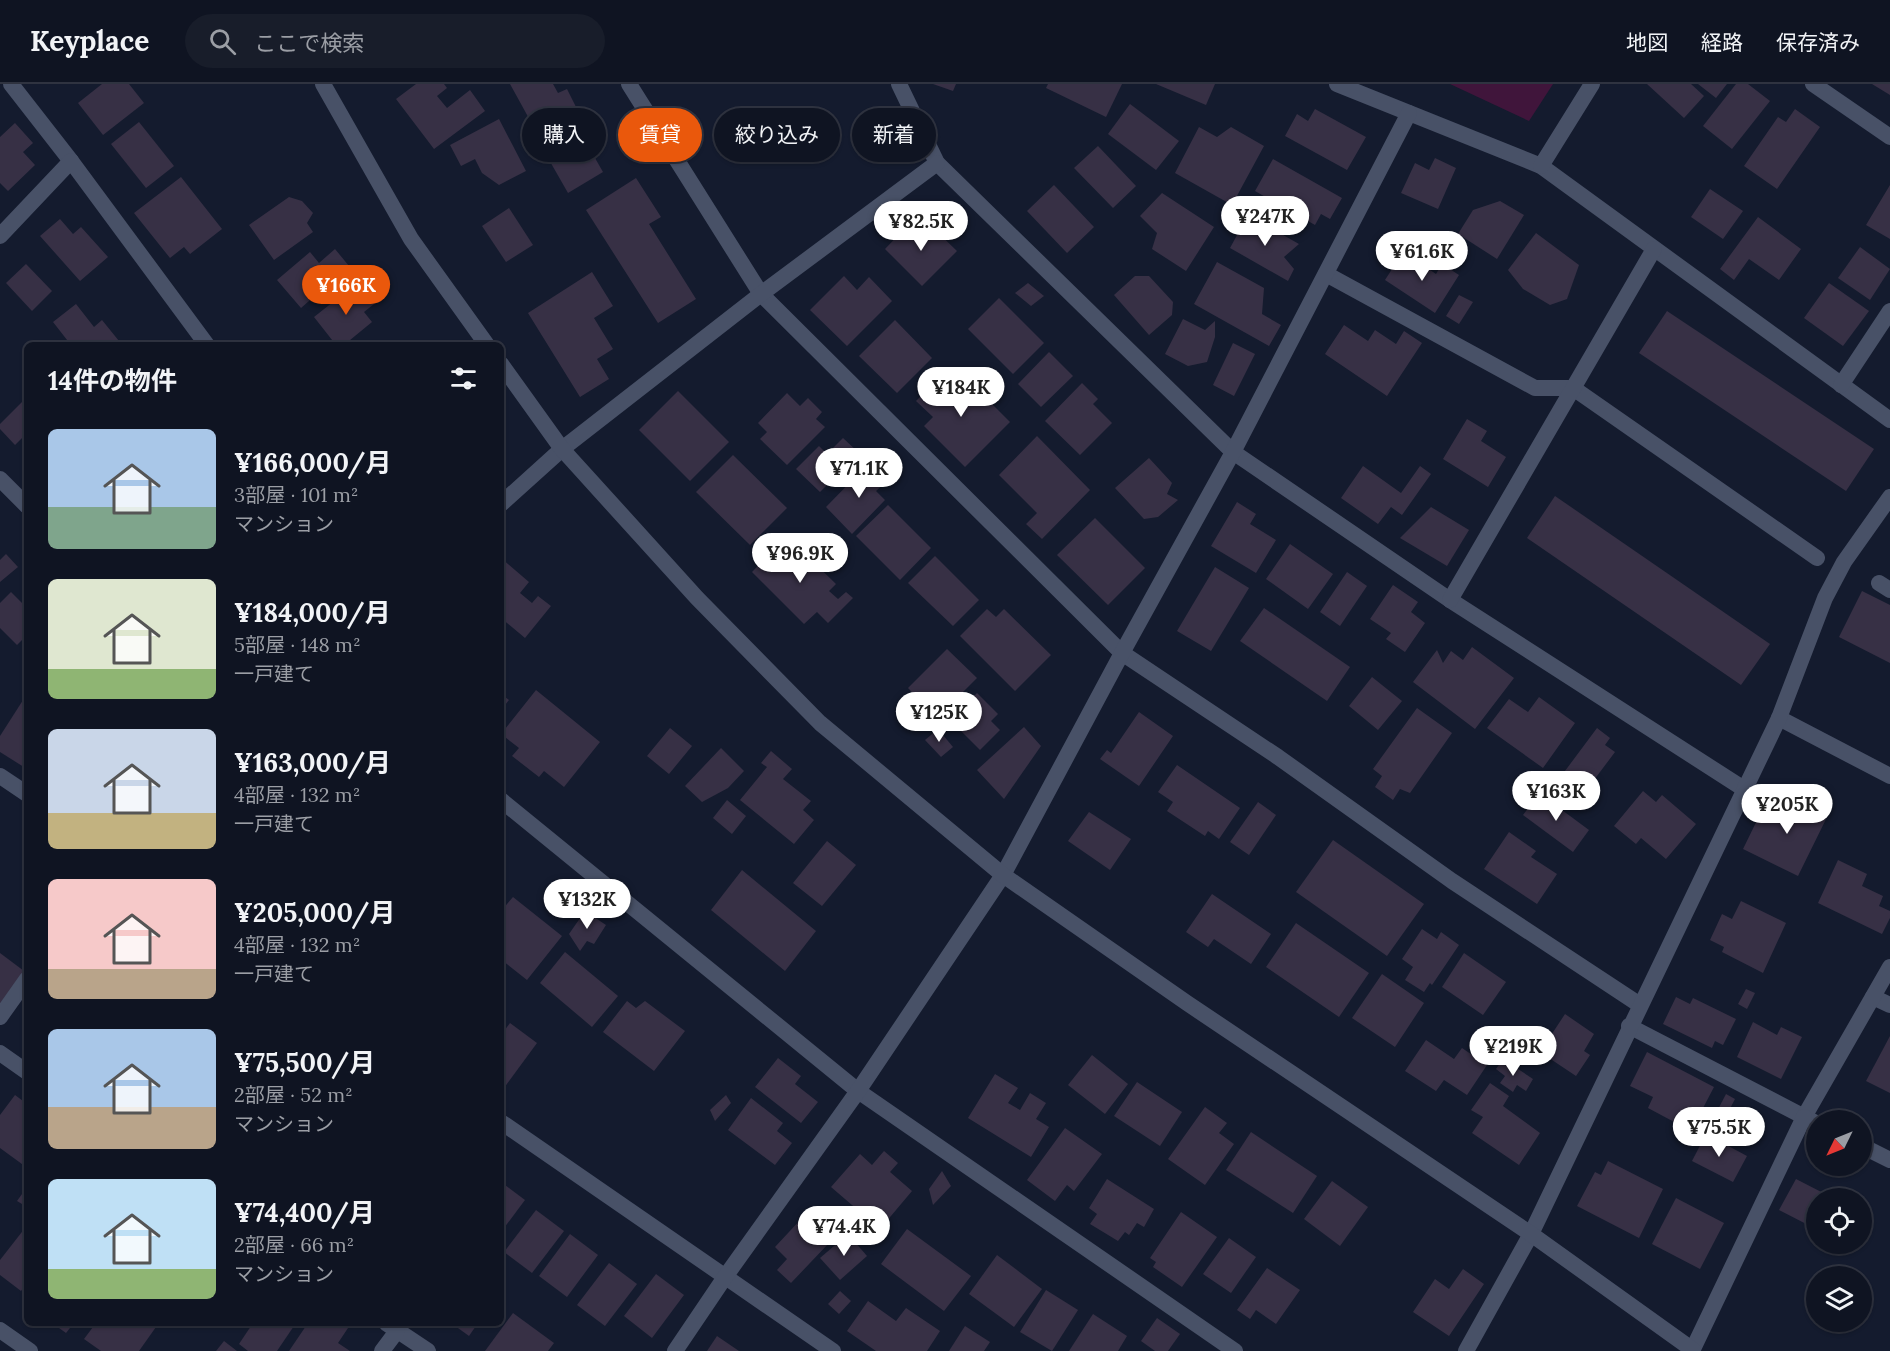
<!DOCTYPE html>
<html lang="ja">
<meta charset="utf-8">
<style>
body{margin:0;font-family:Lora,"Noto Sans JP",serif;background:#181d2a;color:#f1f3f6;height:100vh;display:flex;flex-direction:column;font-size:22px;white-space:nowrap}
*{box-sizing:border-box;margin:0}
p{font-size:20px;color:#9b9ea5}
.icon{flex:none;width:33px;height:33px;fill:none;stroke:currentColor;stroke-width:2;stroke-linecap:round;stroke-linejoin:round}
.map{position:relative;flex:1;overflow:hidden}
.drawer{position:absolute;left:24px;top:258px;width:480px;height:984px;display:flex;flex-direction:column;background:#0f1422;border-radius:9px;box-shadow:0 2px 4px #0004,0 0 0 2px #2f3340}
.drawer>*{flex:none}
.top-card{position:absolute;left:522px;top:24px;width:570px;height:54px;display:flex;gap:12px}
.needle{width:39px;rotate:227deg}
.tools{position:absolute;left:1806px;top:1026px;display:grid;gap:12px}
.tools a{display:grid;place-items:center;width:66px;height:66px;border-radius:50%;background:#0f1422;box-shadow:0 2px 4px #0004,0 0 0 2px #2f3340;font-size:30px}
.price{position:absolute;translate:-50% -51px;padding:0 14px;border-radius:21px;background:#fff;color:#222;font-size:20px;line-height:39px;filter:drop-shadow(0 2px 3px #0008)}
.price::after{content:'';position:absolute;left:50%;top:36px;width:18px;height:14px;margin-left:-9px;background:inherit;clip-path:polygon(0 0,100% 0,50% 100%)}
.price.active{background:#ea580c;color:#fff}
ul{padding:0;list-style:none}
li{display:flex;align-items:center;gap:18px;height:150px;padding:0 24px}
li span{display:grid;place-items:center;flex:none;width:168px;height:120px;border-radius:9px;color:#555}
li>.icon{margin-inline-start:auto}
span .icon{width:72px;height:72px;fill:#fffc;stroke-width:1}
li b{font-size:26px}
h2{display:flex;justify-content:space-between;align-items:center;height:72px;padding:0 24px;font-size:26px}
.pill{padding:0 21px;border-radius:27px;background:#0f1422;box-shadow:0 2px 4px #0004,0 0 0 2px #2f3340;font-size:21px;line-height:54px}
.pill.active{background:#ea580c;color:#fff}
header{display:flex;align-items:center;gap:36px;box-sizing:border-box;height:84px;padding:0 30px;background:#0f1422;border-bottom:2px solid #2f3340}
header strong{font-size:28px}
nav{display:flex;gap:33px;margin-inline-start:auto;font-size:21px}
.search{width:420px;height:54px;background:#181d2a;display:flex;align-items:center;gap:15px;box-sizing:border-box;padding:0 21px;border-radius:33px;color:#9b9ea5;font-size:22px}
.map>svg:first-child{display:block}
.green{fill:#40153b}
.building{fill:#373045}
.lines{fill:none;stroke-linecap:round;stroke-linejoin:round}
.service{stroke:#485167;stroke-width:16}
.minor{stroke:#485167;stroke-width:16}
.tertiary{stroke:#485167;stroke-width:16}
</style>
<header>
<strong>Keyplace</strong>
<div class="search"><svg class="icon" aria-label="search" viewBox="0 0 24 24"><circle cx="10" cy="10" r="6"/><path d="M15 15l6 6"/></svg>ここで検索</div>
<nav><a>地図</a><a>経路</a><a>保存済み</a></nav>
</header>
<div class="map">
<svg width="1890" height="1267" viewBox="0 0 1890 1267">
<rect width="100%" height="100%" fill="#141b2e"/>
<!-- green -->
<path class="green" d="M1450 0H1553L1529 37Z"/>
<!-- building -->
<g class="building">
<path d="M102 0H129L144 19 103 51 78 19Z"/>
<path d="M416 0H444L447 4 437 12 447 24 470 6 485 27 434 65 396 15Z"/>
<path d="M510 0H553L558 9 567 5 578 27 537 49Z"/>
<path d="M933 0H956L953 7Z"/>
<path d="M1048 0H1122L1106 33 1046 4Z"/>
<path d="M1156 0H1215L1206 21Z"/>
<path d="M1647 0H1691L1704 12 1684 34Z"/>
<path d="M1698 0H1727L1716 14Z"/>
<path d="M1736 0H1748L1770 17 1732 65 1703 42Z"/>
<path d="M1872 0H1890V11Z"/>
<path d="M1130 20 1179 57 1156 86 1108 50Z"/>
<path d="M1315 25 1366 53 1347 86 1285 52 1297 30 1308 37Z"/>
<path d="M1795 25 1820 43 1777 105 1744 82 1778 33 1786 38Z"/>
<path d="M499 35 526 87 499 101 482 89 475 75 461 82 450 61Z"/>
<path d="M139 38 174 82 146 104 111 60Z"/>
<path d="M15 39 33 59 23 68 35 81 8 107 0 99V53Z"/>
<path d="M1199 43 1217 53 1231 43 1264 62 1232 121 1175 89Z"/>
<path d="M583 53 603 88 568 109 548 74Z"/>
<path d="M1098 62 1136 102 1113 124 1074 84Z"/>
<path d="M1435 74 1456 84 1438 125 1401 109 1415 79 1429 86Z"/>
<path d="M1273 75 1342 114 1330 135 1321 130 1315 141 1255 107Z"/>
<path d="M181 93 222 145 190 170 184 163 170 174 134 129Z"/>
<path d="M636 94 661 133 649 140 696 215 658 239 586 126Z"/>
<path d="M1054 101 1094 143 1067 169 1027 127Z"/>
<path d="M1890 101V155L1866 141Z"/>
<path d="M1710 105 1743 127 1723 155 1691 133Z"/>
<path d="M1162 109 1214 143 1186 187 1152 165 1157 149 1140 132Z"/>
<path d="M289 113 302 117 313 129 307 139 313 148 274 176 249 141Z"/>
<path d="M1500 117 1524 131 1497 175 1458 150 1473 126Z"/>
<path d="M509 124 533 161 506 178 482 142Z"/>
<path d="M1248 131 1299 160 1284 173 1294 185 1288 197 1230 164Z"/>
<path d="M1758 133 1801 165 1779 196 1749 175 1734 196 1720 185Z"/>
<path d="M60 135 73 150 81 143 108 173 80 197 40 152Z"/>
<path d="M910 139 921 150 930 141 957 167 922 202 885 165Z"/>
<path d="M1536 149 1579 181 1567 215 1550 221 1523 205 1508 186Z"/>
<path d="M1860 163 1890 185 1870 216 1838 194Z"/>
<path d="M335 165 349 182 301 224 277 196 310 168 319 179Z"/>
<path d="M1403 168 1436 190 1442 180 1459 191 1435 229 1385 196Z"/>
<path d="M1217 178 1264 204 1262 230 1281 241 1269 262 1194 220Z"/>
<path d="M26 180 52 207 32 227 6 199Z"/>
<path d="M592 188 613 222 594 234 613 265 597 275 609 295 580 313 528 229Z"/>
<path d="M844 192 857 206 869 193 892 217 847 262 810 226Z"/>
<path d="M1135 192H1149L1173 218 1172 231 1149 251 1114 211Z"/>
<path d="M357 199 374 220 364 228 372 238 344 261H336L314 233Z"/>
<path d="M1028 199 1044 212 1031 222 1015 209Z"/>
<path d="M1829 199 1869 227 1843 262 1804 234Z"/>
<path d="M1459 211 1473 218 1459 240 1446 232Z"/>
<path d="M999 214 1044 259 1013 290 968 245Z"/>
<path d="M76 220 94 243 102 236 119 257 114 261H71L53 238Z"/>
<path d="M1667 227 1874 365 1846 407 1639 269Z"/>
<path d="M1183 235 1205 246 1215 237V253L1207 278 1188 282 1165 270Z"/>
<path d="M895 236 932 274 897 309 859 272Z"/>
<path d="M1344 241 1368 257 1375 246 1396 260 1404 247 1422 259 1387 312 1325 270Z"/>
<path d="M1233 259 1255 270 1234 312 1213 301Z"/>
<path d="M1049 268 1073 292 1041 323 1018 300Z"/>
<path d="M944 289 962 307 970 298 1010 338 965 383 924 342 933 333 916 317Z"/>
<path d="M1082 299 1098 315 1093 320 1112 339 1080 371 1045 337Z"/>
<path d="M678 307 729 358 690 397 639 346Z"/>
<path d="M787 309 800 322 808 314 822 328 816 335 825 343 787 381 760 355 767 348 758 339Z"/>
<path d="M27 313V353L25 351 15 361 0 345V340Z"/>
<path d="M1467 335 1487 347 1481 357 1506 373 1488 403 1443 375Z"/>
<path d="M1037 352 1090 406 1042 455 1026 440 1037 429 999 391Z"/>
<path d="M843 354 859 369 820 408 796 385 819 362 827 370Z"/>
<path d="M733 371 787 424 750 461 696 408Z"/>
<path d="M1149 374 1172 399 1167 410 1178 416 1158 433 1144 435 1115 404Z"/>
<path d="M870 378 888 396 876 407 885 416 852 450 826 423Z"/>
<path d="M1363 382 1401 409 1420 382 1431 390 1402 431 1391 423 1378 440 1341 414Z"/>
<path d="M1555 412 1770 560 1741 601 1527 454Z"/>
<path d="M1237 418 1256 430 1250 440 1276 456 1256 489 1211 462Z"/>
<path d="M888 421 931 464 900 496 856 452Z"/>
<path d="M1431 423 1469 446 1447 482 1400 454Z"/>
<path d="M1095 434 1145 484 1108 521 1057 471Z"/>
<path d="M780 459 788 466 794 459 836 500 829 507 838 515 846 508 853 514 828 539 817 528 804 540 752 488Z"/>
<path d="M1290 460 1333 490 1308 525 1266 495Z"/>
<path d="M6 470 18 483 0 498V476Z"/>
<path d="M935 472 979 516 953 542 908 499Z"/>
<path d="M501 474 529 498 520 509 532 519 538 512 551 522 525 554 501 534Z"/>
<path d="M1215 483 1249 504 1211 567 1177 547Z"/>
<path d="M1347 488 1367 502 1340 542 1320 528Z"/>
<path d="M1393 501 1418 518 1411 528 1425 539 1405 568 1386 555 1391 549 1370 535Z"/>
<path d="M1862 507 1890 521V579L1839 553Z"/>
<path d="M11 508 27 524V551L17 561 0 544V519Z"/>
<path d="M1264 524 1350 583 1327 617 1240 557Z"/>
<path d="M987 525 996 533 1004 525 1051 571 1015 607 960 552Z"/>
<path d="M1472 563 1514 594 1475 645 1413 598 1437 566 1443 579 1451 567 1463 576Z"/>
<path d="M947 565 977 594 937 634 908 604Z"/>
<path d="M1372 593 1402 617 1378 646 1349 622Z"/>
<path d="M536 606 600 658 564 703 544 687 539 693 512 672 519 664 501 650Z"/>
<path d="M977 609 998 630 991 637 1000 646 980 666 950 636Z"/>
<path d="M501 610 509 616 501 626Z"/>
<path d="M25 613 27 614V685L0 668V652Z"/>
<path d="M1539 613 1575 639 1543 684 1487 644 1509 615 1528 628Z"/>
<path d="M1417 624 1452 649 1410 709 1400 705 1393 716 1375 703 1382 692 1373 685Z"/>
<path d="M1139 628 1173 652 1139 702 1100 675 1107 666 1111 669Z"/>
<path d="M1024 643 1041 662 1004 715 977 686Z"/>
<path d="M670 644 692 662 669 690 647 672Z"/>
<path d="M1597 644 1610 654 1605 661 1615 668 1585 708 1562 691Z"/>
<path d="M938 645 953 663 941 673 925 656Z"/>
<path d="M721 664 744 687 728 704 702 718 685 702Z"/>
<path d="M771 667 792 685 783 695 811 717 803 726 814 736 794 760 740 716 767 683 761 679Z"/>
<path d="M1177 681 1240 724 1219 755 1208 747 1205 752 1167 727 1173 718 1158 708Z"/>
<path d="M1643 707 1656 718 1662 711 1696 740 1666 775 1641 754 1636 760 1614 742Z"/>
<path d="M1539 709 1589 746 1573 768 1523 731Z"/>
<path d="M1804 715 1830 727 1798 792 1743 765 1766 718 1796 733Z"/>
<path d="M727 716 746 732 732 750 713 734Z"/>
<path d="M1258 718 1276 731 1249 771 1230 758Z"/>
<path d="M1089 728 1131 755 1110 786 1068 757Z"/>
<path d="M1509 748 1536 767 1531 773 1557 790 1537 820 1484 785Z"/>
<path d="M1333 756 1424 820 1387 872 1296 808Z"/>
<path d="M827 757 856 781 822 822 793 799Z"/>
<path d="M1838 776 1867 790 1862 802 1883 812 1879 822 1890 827V834L1882 850 1818 819Z"/>
<path d="M742 786 816 847 785 887 711 826Z"/>
<path d="M1212 810 1271 850 1251 880 1214 855 1208 863 1186 848Z"/>
<path d="M513 813 562 852 527 896 503 877 504 867 501 864V827Z"/>
<path d="M1741 817 1786 839 1763 889 1722 868 1724 863 1710 856 1722 830 1732 835Z"/>
<path d="M585 827 606 841 594 860 587 857 580 867 569 850Z"/>
<path d="M1296 839 1369 889 1339 933 1266 883Z"/>
<path d="M1422 845 1437 855 1441 848 1459 861 1432 901 1430 899 1424 908 1405 896 1413 883 1402 875Z"/>
<path d="M565 868 618 912 592 943 540 899Z"/>
<path d="M0 869 24 887 0 920Z"/>
<path d="M1464 869 1506 898 1483 931 1442 903Z"/>
<path d="M1382 890 1424 919 1395 963 1352 934Z"/>
<path d="M1746 905 1755 909 1747 925 1738 920Z"/>
<path d="M1676 913 1690 920 1693 914 1736 935 1723 961 1715 957 1712 964 1663 940Z"/>
<path d="M627 917 636 924 645 917 685 947 654 987 603 948Z"/>
<path d="M1565 930 1594 950 1584 967 1590 971 1576 992 1540 968Z"/>
<path d="M1753 938 1777 951 1781 943 1802 953 1781 995 1737 973Z"/>
<path d="M510 939 537 959 504 1004 501 1002V951Z"/>
<path d="M1890 952V1009L1866 997Z"/>
<path d="M1426 956 1454 975 1462 964 1487 981 1467 1011 1444 996 1436 1007 1405 987Z"/>
<path d="M1647 968 1714 1003 1691 1047 1648 1024 1653 1013 1630 1002Z"/>
<path d="M1092 971 1128 1000 1105 1030 1068 1001Z"/>
<path d="M778 974 801 992 795 1000 818 1018 801 1039 755 1003Z"/>
<path d="M1503 975 1533 995 1526 1007 1517 1001 1513 1008 1500 999 1505 992 1496 985Z"/>
<path d="M995 990 1018 1004 1008 1019 1020 1026 1030 1009 1046 1019 1036 1035 1049 1043 1031 1073 968 1034Z"/>
<path d="M1137 998 1182 1028 1160 1062 1114 1032Z"/>
<path d="M1490 999 1509 1012 1503 1022 1540 1049 1519 1081 1472 1049 1483 1033 1471 1026Z"/>
<path d="M1726 1010 1735 1015 1723 1038 1714 1033Z"/>
<path d="M15 1011 27 1020 26 1083 0 1064V1031Z"/>
<path d="M726 1011 731 1019 715 1037 710 1026Z"/>
<path d="M751 1014 783 1039 777 1047 792 1059 775 1081 728 1046Z"/>
<path d="M1205 1023 1227 1039 1219 1049 1234 1060 1205 1101 1168 1075Z"/>
<path d="M1065 1044 1102 1070 1074 1107 1067 1101 1055 1117 1027 1096Z"/>
<path d="M1251 1048 1317 1092 1293 1129 1226 1086Z"/>
<path d="M1706 1050 1747 1072 1733 1098 1692 1077Z"/>
<path d="M884 1067 898 1079 890 1088 912 1107 880 1145 831 1103 860 1070 872 1081Z"/>
<path d="M1608 1077 1663 1105 1639 1154 1577 1122 1595 1088 1601 1091Z"/>
<path d="M942 1087 951 1102 933 1121 929 1105Z"/>
<path d="M1107 1095 1154 1125 1144 1143 1137 1139 1129 1151 1125 1148 1118 1157 1090 1140 1097 1130 1089 1124Z"/>
<path d="M1796 1095 1833 1114H1816V1145L1779 1126Z"/>
<path d="M1332 1097 1368 1123 1340 1162 1304 1135Z"/>
<path d="M501 1098 525 1116 501 1148Z"/>
<path d="M27 1103V1123L17 1117Z"/>
<path d="M1676 1114 1724 1139 1700 1185 1652 1160Z"/>
<path d="M536 1126 564 1147 532 1189 504 1168Z"/>
<path d="M1181 1128 1217 1153 1182 1203 1153 1183 1156 1178 1150 1174Z"/>
<path d="M802 1134 829 1159 791 1199 777 1186 787 1175 775 1163Z"/>
<path d="M25 1144 27 1146V1199L21 1207 0 1191V1176Z"/>
<path d="M907 1145 971 1192 944 1227 881 1180Z"/>
<path d="M570 1150 598 1171 567 1213 539 1192Z"/>
<path d="M848 1150 867 1172 840 1196 820 1174Z"/>
<path d="M1229 1154 1256 1173 1231 1209 1203 1190Z"/>
<path d="M997 1171 1042 1205 1014 1243 969 1210Z"/>
<path d="M609 1179 637 1200 605 1242 577 1221Z"/>
<path d="M1267 1184 1300 1206 1276 1240 1256 1226 1250 1235 1237 1226Z"/>
<path d="M1463 1185 1484 1200 1449 1252 1413 1228 1435 1195 1449 1205Z"/>
<path d="M656 1190 684 1211 652 1254 624 1232Z"/>
<path d="M1046 1206 1078 1226 1052 1267 1020 1248Z"/>
<path d="M840 1207 851 1217 839 1230 828 1220Z"/>
<path d="M868 1217 896 1237 906 1224 940 1247 927 1267H876L847 1247Z"/>
<path d="M513 1229 554 1259 548 1267H485Z"/>
<path d="M1093 1230 1127 1252 1118 1267H1069Z"/>
<path d="M1157 1234 1180 1250 1168 1267H1155L1141 1257Z"/>
<path d="M52 1239H74L66 1249Z"/>
<path d="M96 1239H150L156 1243 139 1267H101L84 1255Z"/>
<path d="M253 1239H296L277 1267H248L239 1260Z"/>
<path d="M308 1239H347L350 1241 338 1259 350 1267H289Z"/>
<path d="M451 1239H478L469 1252Z"/>
<path d="M965 1242 990 1258 984 1267H949Z"/>
<path d="M717 1252 739 1267H707Z"/>
<path d="M224 1257 237 1267H216Z"/>
</g>
<g class="lines">
<!-- service -->
<g class="service">
<path d="M11 0 71 77"/>
<path d="M1813 0 1890 53"/>
<path d="M1233 368 1450 516 1744 705"/>
<path d="M1779 634 1890 692"/>
<path d="M1873 913 1890 921"/>
<path d="M1629 942 1816 1039"/>
<path d="M1804 1033 1890 883"/>
<path d="M1862 1062 1890 1076"/>
</g>
<!-- minor -->
<g class="minor">
<path d="M629 0 761 210 1122 569 1278 673 1452 797 1640 921"/>
<path d="M899 0 937 79 1233 368"/>
<path d="M1337 0 1541 82 1890 336"/>
<path d="M1541 82 1592 0"/>
<path d="M0 152 71 77 207 261"/>
<path d="M1326 190 1535 304H1573L1817 474"/>
<path d="M1841 301 1890 227"/>
<path d="M0 395 27 422"/>
<path d="M501 420 562 365 761 210 937 79"/>
<path d="M1879 499 1890 506"/>
<path d="M1450 516 1654 165"/>
<path d="M0 692 27 710"/>
<path d="M501 716 858 1007 1235 1267"/>
<path d="M0 933 27 895"/>
<path d="M0 969 27 988"/>
<path d="M501 1038 833 1267"/>
<path d="M386 1239 428 1267"/>
<path d="M0 1246 30 1267"/>
<path d="M382 1267 397 1247"/>
<path d="M675 1267 725 1193 858 1007 1003 791 1122 569 1233 368 1409 29"/>
<path d="M1466 1267 1531 1150 1779 634 1825 514 1844 478 1890 413"/>
<path d="M1692 1267 1804 1033"/>
</g>
<!-- tertiary -->
<g class="tertiary">
<path d="M323 0 411 155 487 261"/>
<path d="M501 280 562 365 697 514 820 639 1003 791 1187 919 1531 1150 1693 1266"/>
</g>
</g>
</svg>
<div class="tools">
<a><svg class="needle" viewBox="-14 -14 28 28"><path d="M0-13l5 13h-10z" fill="#e53935"/><path d="M0 13l5-13h-10z" fill="#9b9ea5"/></svg></a>
<a><svg class="icon" aria-label="locate" viewBox="0 0 24 24"><circle cx="12" cy="12" r="6"/><path d="M12 2v4M12 18v4M2 12h4M18 12h4"/></svg></a>
<a><svg class="icon" aria-label="layers" viewBox="0 0 24 24"><path d="M12 4l9 5-9 5-9-5zM3 14l9 5 9-5"/></svg></a>
</div>
<b class="price" style="left:1265px;top:163px">¥247K</b>
<b class="price" style="left:921px;top:168px">¥82.5K</b>
<b class="price" style="left:1422px;top:198px">¥61.6K</b>
<b class="price active" style="left:346px;top:232px">¥166K</b>
<b class="price" style="left:961px;top:334px">¥184K</b>
<b class="price" style="left:859px;top:415px">¥71.1K</b>
<b class="price" style="left:800px;top:500px">¥96.9K</b>
<b class="price" style="left:939px;top:659px">¥125K</b>
<b class="price" style="left:1556px;top:738px">¥163K</b>
<b class="price" style="left:1787px;top:751px">¥205K</b>
<b class="price" style="left:587px;top:846px">¥132K</b>
<b class="price" style="left:1513px;top:993px">¥219K</b>
<b class="price" style="left:1719px;top:1074px">¥75.5K</b>
<b class="price" style="left:844px;top:1173px">¥74.4K</b>
<div class="top-card">
<a class="pill">購入</a>
<a class="pill active">賃貸</a>
<a class="pill">絞り込み</a>
<a class="pill">新着</a>
</div>
<section class="drawer">
<h2>14件の物件<svg class="icon" aria-label="filters" viewBox="0 0 24 24"><path d="M4 7h16M4 17h16"/><circle cx="9" cy="7" r="2"/><circle cx="15" cy="17" r="2"/></svg></h2>
<ul>
<li><span style="background:linear-gradient(#a9c7e8 65%,#7fa58c 0)"><svg class="icon" aria-label="home" viewBox="0 0 24 24"><path d="M3 11l9-7 9 7M6 9v11h12V9"/></svg></span><div><b>¥166,000/月</b><p>3部屋 · 101 m²</p><p>マンション</p></div></li>
<li><span style="background:linear-gradient(#dfe7d0 75%,#8fb573 0)"><svg class="icon" aria-label="home" viewBox="0 0 24 24"><path d="M3 11l9-7 9 7M6 9v11h12V9"/></svg></span><div><b>¥184,000/月</b><p>5部屋 · 148 m²</p><p>一戸建て</p></div></li>
<li><span style="background:linear-gradient(#c9d6e8 70%,#c2b280 0)"><svg class="icon" aria-label="home" viewBox="0 0 24 24"><path d="M3 11l9-7 9 7M6 9v11h12V9"/></svg></span><div><b>¥163,000/月</b><p>4部屋 · 132 m²</p><p>一戸建て</p></div></li>
<li><span style="background:linear-gradient(#f6c9c9 75%,#b9a48a 0)"><svg class="icon" aria-label="home" viewBox="0 0 24 24"><path d="M3 11l9-7 9 7M6 9v11h12V9"/></svg></span><div><b>¥205,000/月</b><p>4部屋 · 132 m²</p><p>一戸建て</p></div></li>
<li><span style="background:linear-gradient(#a9c7e8 65%,#b9a48a 0)"><svg class="icon" aria-label="home" viewBox="0 0 24 24"><path d="M3 11l9-7 9 7M6 9v11h12V9"/></svg></span><div><b>¥75,500/月</b><p>2部屋 · 52 m²</p><p>マンション</p></div></li>
<li><span style="background:linear-gradient(#bfe0f5 75%,#8fb573 0)"><svg class="icon" aria-label="home" viewBox="0 0 24 24"><path d="M3 11l9-7 9 7M6 9v11h12V9"/></svg></span><div><b>¥74,400/月</b><p>2部屋 · 66 m²</p><p>マンション</p></div></li>
</ul>
</section>
</div>
